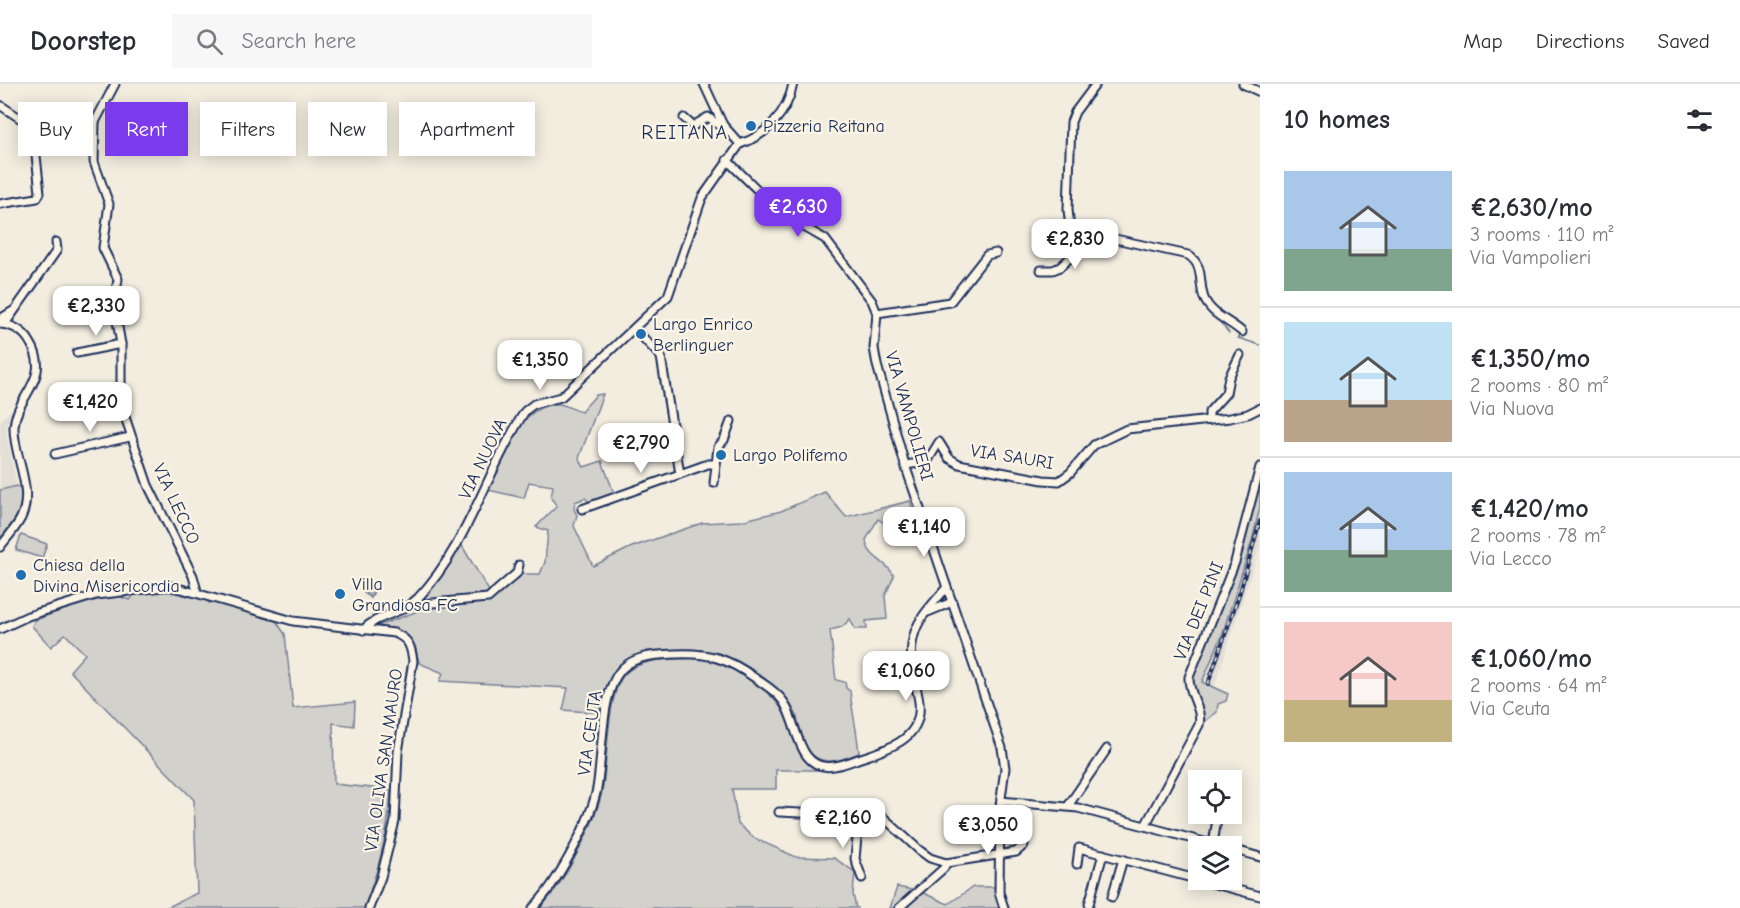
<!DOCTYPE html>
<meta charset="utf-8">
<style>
body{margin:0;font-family:"Comic Neue",sans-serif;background:#f7f7f7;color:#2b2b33;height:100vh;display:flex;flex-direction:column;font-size:22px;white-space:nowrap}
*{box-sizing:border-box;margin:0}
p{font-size:20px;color:#7c7c81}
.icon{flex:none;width:33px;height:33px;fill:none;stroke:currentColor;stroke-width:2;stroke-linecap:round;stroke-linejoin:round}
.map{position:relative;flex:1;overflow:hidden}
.drawer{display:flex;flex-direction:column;background:#fff;width:480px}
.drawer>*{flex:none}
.hud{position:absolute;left:18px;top:18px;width:570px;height:54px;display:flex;gap:12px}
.fabs{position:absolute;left:1188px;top:686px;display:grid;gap:12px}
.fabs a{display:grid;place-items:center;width:54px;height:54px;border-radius:0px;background:#fff;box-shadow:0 3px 15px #0003;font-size:30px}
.price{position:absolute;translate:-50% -51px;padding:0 14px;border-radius:12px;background:#fff;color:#222;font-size:20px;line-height:39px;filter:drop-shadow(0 2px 3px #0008)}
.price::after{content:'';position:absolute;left:50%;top:36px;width:18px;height:14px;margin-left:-9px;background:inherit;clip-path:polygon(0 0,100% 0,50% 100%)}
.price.current{background:#7c3aed;color:#fff}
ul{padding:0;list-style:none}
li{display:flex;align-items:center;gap:18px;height:150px;padding:0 24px}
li+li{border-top:2px solid #e1e1e2}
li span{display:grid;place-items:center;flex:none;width:168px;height:120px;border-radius:0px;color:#555}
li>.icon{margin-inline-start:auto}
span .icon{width:72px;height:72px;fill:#fffc;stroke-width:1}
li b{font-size:26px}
h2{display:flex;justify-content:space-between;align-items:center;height:72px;padding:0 24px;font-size:26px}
.pill{padding:0 21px;border-radius:0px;background:#fff;box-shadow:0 3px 15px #0003;font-size:21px;line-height:54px}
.pill.current{background:#7c3aed;color:#fff}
header{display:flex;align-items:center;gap:36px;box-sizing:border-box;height:84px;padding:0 30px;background:#fff;border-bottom:2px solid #e1e1e2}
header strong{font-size:28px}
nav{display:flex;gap:33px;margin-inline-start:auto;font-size:21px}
.search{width:420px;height:54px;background:#f7f7f7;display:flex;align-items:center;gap:15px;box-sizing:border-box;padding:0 21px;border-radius:0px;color:#7c7c81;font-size:22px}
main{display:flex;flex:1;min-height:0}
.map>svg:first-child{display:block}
.built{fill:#e3dfd6}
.green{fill:#d3d1cc;stroke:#778095;stroke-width:1.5}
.water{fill:#a9acb3;stroke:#707a91;stroke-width:1.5}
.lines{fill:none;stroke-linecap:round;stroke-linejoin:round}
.stream{stroke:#707a91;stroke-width:1.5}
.minor-casing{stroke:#1b2f5e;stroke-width:11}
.minor{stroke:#fcf5e5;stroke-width:7}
.rail-casing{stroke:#1b2f5e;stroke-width:4}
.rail{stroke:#fcf5e5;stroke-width:1.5;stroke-dasharray:4.5;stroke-linecap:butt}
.poi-dot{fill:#1f6fb2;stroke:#fcf5e5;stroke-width:2}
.labels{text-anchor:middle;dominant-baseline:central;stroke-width:4.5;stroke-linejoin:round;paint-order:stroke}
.poi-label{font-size:18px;fill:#1b2f5e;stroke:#fcf5e5;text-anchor:start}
.street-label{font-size:18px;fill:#1b2f5e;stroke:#fcf5e5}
.neighbourhood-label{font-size:20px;letter-spacing:1.5px;fill:#1b2f5e;stroke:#fcf5e5}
</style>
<header>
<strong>Doorstep</strong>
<div class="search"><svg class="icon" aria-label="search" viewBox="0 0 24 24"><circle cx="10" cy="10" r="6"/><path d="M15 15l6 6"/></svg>Search here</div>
<nav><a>Map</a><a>Directions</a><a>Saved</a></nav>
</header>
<main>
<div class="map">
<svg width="1260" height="824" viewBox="0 0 1260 824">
<rect width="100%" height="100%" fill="#f3ede0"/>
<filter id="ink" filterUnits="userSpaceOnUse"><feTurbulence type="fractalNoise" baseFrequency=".0167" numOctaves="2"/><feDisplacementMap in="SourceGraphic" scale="12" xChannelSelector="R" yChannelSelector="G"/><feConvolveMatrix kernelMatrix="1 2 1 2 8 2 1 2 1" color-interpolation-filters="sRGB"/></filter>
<g filter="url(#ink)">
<!-- built -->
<g class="built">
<path d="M15 323 11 336 7 338 6 348 17 402 0 406V337Z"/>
<path d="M1260 423V463L1214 604 1202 598 1222 551Z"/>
</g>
<!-- green -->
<g class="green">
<path d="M603 310 579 374 584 383 602 377 614 409 589 418 585 414 575 418 574 425 577 431 574 442 593 482 632 463 702 439 741 437 781 427 825 408 846 433 910 417 921 446 887 441 878 435 866 456C868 475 887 476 894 492L885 512 887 535 866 537 867 545H855L850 535 842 543 830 546 836 596 845 598 846 604 850 607C852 627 857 646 859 669 845 674 830 682 815 673 802 664 801 642 795 628 787 612 774 602 760 591 716 560 698 565 647 567 615 577 606 597 602 629L563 626 568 604 440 597 443 589 419 579 415 562 408 552 375 543 426 524 489 517 521 490H540L545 478 548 447 536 443 557 422 551 414 553 402 529 398 524 414 488 406C503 376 518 319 559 320 566 321 575 326 581 328L596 311Z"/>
<path d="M1260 392V423L1252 457 1222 551 1202 598 1228 610 1226 617 1218 620 1217 628 1204 638 1192 606V593L1233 491Z"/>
<path d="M17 402 20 404C25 426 13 439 0 455V406Z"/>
<path d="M21 451 47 460 42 474 16 466Z"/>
<path d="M461 460 489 507 484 511 422 517Z"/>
<path d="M159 506 205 515 209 519 213 518 276 537 285 550 293 624 355 618 354 642 333 639 334 700 391 706C389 748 379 785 364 824H166L197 809 194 716 70 587 85 570 65 550 51 563 32 542 34 537 62 525 92 517 119 512 130 516 134 511Z"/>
<path d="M696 574C727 578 774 604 786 634 796 658 794 669 816 686H776V705H732L738 740 754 754 796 773 834 774 855 788 853 810 856 824H859H540C563 801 593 744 601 712 609 682 605 608 626 589 643 573 674 576 696 574Z"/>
<path d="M897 803 917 807 897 824H890Z"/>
<path d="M973 803H996L1000 824H902L921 808 948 820Z"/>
</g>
<!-- water -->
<path class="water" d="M369 497 376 502 371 514 364 509 366 499Z"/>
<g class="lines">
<!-- stream -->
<g class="stream">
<path d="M1217 234 1229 249"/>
<path d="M1238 254 1260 261"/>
</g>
<!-- minor casing -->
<g class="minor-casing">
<g id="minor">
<path d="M115 0 95 38 94 78 109 120 103 164 118 195 114 220 121 260V321L148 401 193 492 197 507"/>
<path d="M704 0 723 41 740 60"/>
<path d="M1096 0 1075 28 1071 38 1068 125 1070 145 1188 171C1205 182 1198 198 1204 214 1211 231 1230 237 1242 248"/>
<path d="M1243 0 1260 8"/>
<path d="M0 21 33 43 40 109 37 114 0 120"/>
<path d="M684 34 693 42 708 33 719 41H723"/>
<path d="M740 60C767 52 788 27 793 0"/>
<path d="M727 76 783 131 825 155 872 217 877 229 874 264 877 281 905 381 1002 664 1005 684 1000 722 999 808 1004 824"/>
<path d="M1041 186H1053L1060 183 1096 150"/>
<path d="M877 229 950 218 987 171 996 169"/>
<path d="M0 235 13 227"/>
<path d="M0 240C13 241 23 246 30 258 53 295 16 311 14 343 13 372 35 405 21 434 16 444 7 454 0 463"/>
<path d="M5 240 57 166 56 158"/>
<path d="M635 245 661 273 680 390"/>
<path d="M77 269 121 260"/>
<path d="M1209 336V328L1226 309 1229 293 1240 271"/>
<path d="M55 370 130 353"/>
<path d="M905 381 927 378 939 358 949 374 959 380 1043 396 1059 397 1070 389 1094 361 1127 345 1230 334 1248 330 1260 324"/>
<path d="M714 399 718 363 724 356 731 337"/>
<path d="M582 425 708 380H716"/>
<path d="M411 521 488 514 517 489 519 481"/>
<path d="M928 528 952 518"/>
<path d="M0 545 28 532 96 511 171 502 293 537 394 549C409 555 411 562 413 577L398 668 395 737 381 793 369 824"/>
<path d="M363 546C378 530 401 531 418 514 468 461 486 388 525 327L534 320 561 313 668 212 702 114 740 60"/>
<path d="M1001 717 1078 724 1219 762"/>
<path d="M1068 722 1107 665"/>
<path d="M779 728 883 733 919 766 930 774 946 779 1016 768 1024 761"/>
<path d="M859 731 855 775 862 794"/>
<path d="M1145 742 1199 641C1203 625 1188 610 1189 593L1235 478 1260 383"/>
<path d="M1213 760 1218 729"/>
<path d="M1232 765 1260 773"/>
<path d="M1077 780 1079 764 1260 812"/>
<path d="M1112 813 1123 775"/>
<path d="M1089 820 1103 770"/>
<path d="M533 824C557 800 588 742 596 709 604 677 598 605 624 583 638 571 657 571 675 570 708 568 729 575 755 594 765 601 776 607 783 617 798 638 797 689 834 682 844 681 854 676 864 673 892 664 923 653 919 618 916 598 908 575 913 555 917 534 934 519 947 503"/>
<path d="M899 824 944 784 946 779"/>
</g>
</g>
<!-- minor -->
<use href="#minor" class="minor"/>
<!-- rail casing -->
<g class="rail-casing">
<path id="rail" d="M1208 600 1240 508 1260 437"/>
</g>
<!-- rail -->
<use href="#rail" class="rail"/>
</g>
</g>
<!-- markers -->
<g class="poi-dot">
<circle cx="751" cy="42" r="6"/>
<circle cx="641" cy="250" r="6"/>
<circle cx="721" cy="371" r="6"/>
<circle cx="21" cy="491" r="6"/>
<circle cx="340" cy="510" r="6"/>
</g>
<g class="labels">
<!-- poi labels -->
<g class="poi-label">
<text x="763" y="42">Pizzeria Reitana</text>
<text x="653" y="240">Largo Enrico<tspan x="653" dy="21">Berlinguer</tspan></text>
<text x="733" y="371">Largo Polifemo</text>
<text x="33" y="481">Chiesa della<tspan x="33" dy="21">Divina Misericordia</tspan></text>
<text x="352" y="500">Villa<tspan x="352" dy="21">Grandiosa FC</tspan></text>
</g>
<!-- street labels -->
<g class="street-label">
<text transform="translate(909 332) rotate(74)">VIA VAMPOLIERI</text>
<text transform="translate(1012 373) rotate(9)">VIA SAURI</text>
<text transform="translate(483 375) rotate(-64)">VIA NUOVA</text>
<text transform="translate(176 420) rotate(65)">VIA LECCO</text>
<text transform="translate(1199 527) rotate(-68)">VIA DEI PINI</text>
<text transform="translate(590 649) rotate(-82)">VIA CEUTA</text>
<text transform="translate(384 676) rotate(-82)">VIA OLIVA SAN MAURO</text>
</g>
<!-- neighbourhood labels -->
<g class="neighbourhood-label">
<text x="685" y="48">REITANA</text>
</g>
</g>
</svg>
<div class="fabs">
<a><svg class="icon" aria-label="locate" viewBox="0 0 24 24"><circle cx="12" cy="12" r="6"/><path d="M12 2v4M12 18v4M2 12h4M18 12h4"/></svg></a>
<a><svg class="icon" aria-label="layers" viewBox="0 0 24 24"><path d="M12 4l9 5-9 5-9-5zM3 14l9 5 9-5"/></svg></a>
</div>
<b class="price current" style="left:798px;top:154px">€2,630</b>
<b class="price" style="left:1075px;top:186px">€2,830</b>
<b class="price" style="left:96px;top:253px">€2,330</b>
<b class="price" style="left:540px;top:307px">€1,350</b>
<b class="price" style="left:90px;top:349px">€1,420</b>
<b class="price" style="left:641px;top:390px">€2,790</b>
<b class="price" style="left:924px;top:474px">€1,140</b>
<b class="price" style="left:906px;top:618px">€1,060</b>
<b class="price" style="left:843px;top:765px">€2,160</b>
<b class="price" style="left:988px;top:772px">€3,050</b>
<div class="hud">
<a class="pill">Buy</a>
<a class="pill current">Rent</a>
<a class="pill">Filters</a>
<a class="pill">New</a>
<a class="pill">Apartment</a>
</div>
</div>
<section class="drawer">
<h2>10 homes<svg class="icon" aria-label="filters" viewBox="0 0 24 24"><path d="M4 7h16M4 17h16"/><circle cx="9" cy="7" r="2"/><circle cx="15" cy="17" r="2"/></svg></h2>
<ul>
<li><span style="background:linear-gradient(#a9c7e8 65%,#7fa58c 0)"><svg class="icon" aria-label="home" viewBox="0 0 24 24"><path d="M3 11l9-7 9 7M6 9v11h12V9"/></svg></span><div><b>€2,630/mo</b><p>3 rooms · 110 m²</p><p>Via Vampolieri</p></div></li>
<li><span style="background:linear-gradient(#bfe0f5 65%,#b9a48a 0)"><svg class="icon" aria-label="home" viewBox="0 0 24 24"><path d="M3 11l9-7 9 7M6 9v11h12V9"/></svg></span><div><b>€1,350/mo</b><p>2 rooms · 80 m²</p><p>Via Nuova</p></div></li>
<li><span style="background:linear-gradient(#a9c7e8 65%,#7fa58c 0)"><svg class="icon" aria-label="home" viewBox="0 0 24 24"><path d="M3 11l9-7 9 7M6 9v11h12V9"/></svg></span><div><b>€1,420/mo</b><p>2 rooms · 78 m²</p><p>Via Lecco</p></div></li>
<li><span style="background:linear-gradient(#f6c9c9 65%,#c2b280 0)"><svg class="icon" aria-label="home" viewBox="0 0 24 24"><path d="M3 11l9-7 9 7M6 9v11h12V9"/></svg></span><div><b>€1,060/mo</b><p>2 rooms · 64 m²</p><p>Via Ceuta</p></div></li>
</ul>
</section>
</main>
